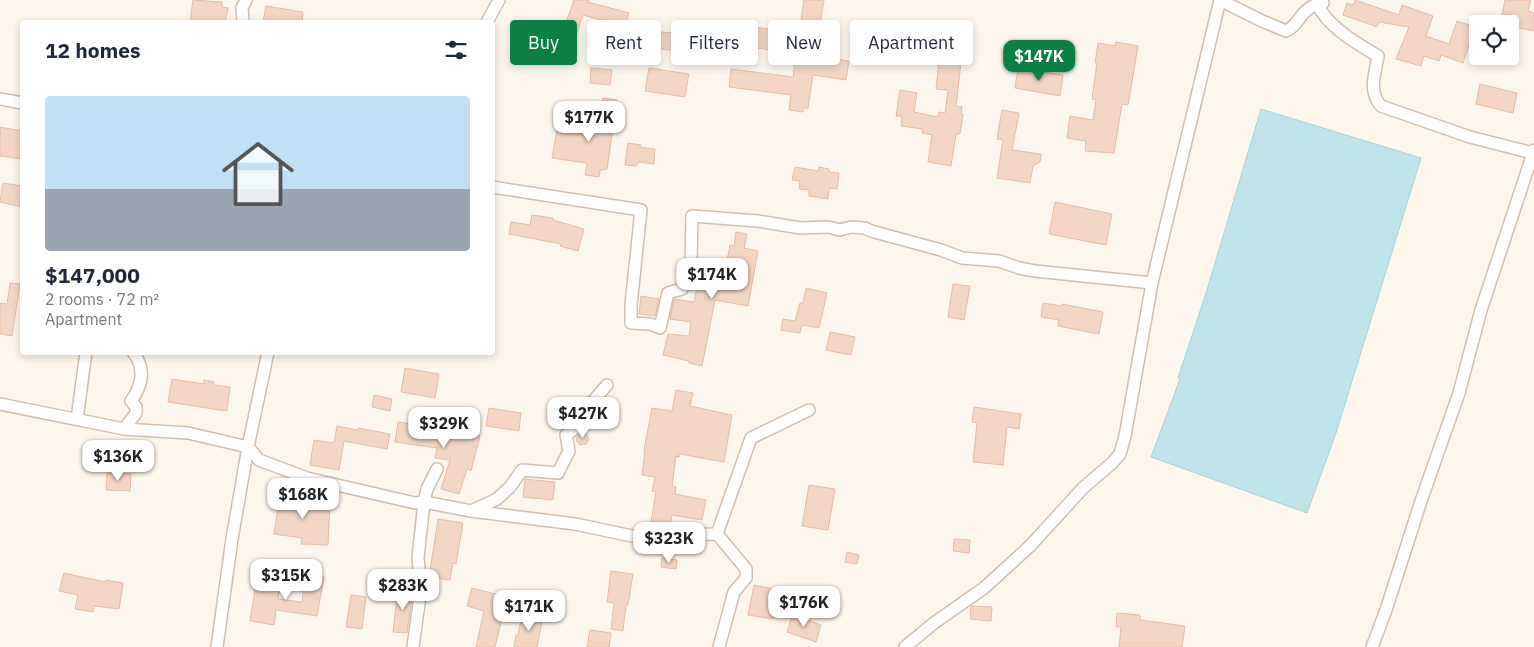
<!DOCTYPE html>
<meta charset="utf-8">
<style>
body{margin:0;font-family:"IBM Plex Sans",sans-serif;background:#f6f6f7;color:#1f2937;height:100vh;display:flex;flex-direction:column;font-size:19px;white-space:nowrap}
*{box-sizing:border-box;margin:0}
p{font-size:16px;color:#747a83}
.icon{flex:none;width:28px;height:28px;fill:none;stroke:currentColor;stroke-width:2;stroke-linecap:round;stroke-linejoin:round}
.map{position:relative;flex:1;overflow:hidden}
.drawer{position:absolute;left:20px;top:20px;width:475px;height:335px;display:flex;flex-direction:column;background:#fff;border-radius:5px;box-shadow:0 2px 8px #0003}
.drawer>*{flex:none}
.banner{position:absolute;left:510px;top:20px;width:475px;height:45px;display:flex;gap:10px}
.buttons{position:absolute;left:1469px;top:15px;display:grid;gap:10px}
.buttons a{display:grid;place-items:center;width:50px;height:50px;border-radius:5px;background:#fff;box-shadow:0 2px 8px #0003;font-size:25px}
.price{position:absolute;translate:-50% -42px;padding:0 11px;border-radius:10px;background:#fff;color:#222;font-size:16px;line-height:32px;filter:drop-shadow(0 1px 2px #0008)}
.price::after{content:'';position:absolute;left:50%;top:30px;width:15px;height:11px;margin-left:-8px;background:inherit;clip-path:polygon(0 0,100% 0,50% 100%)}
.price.active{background:#0b8043;color:#fff}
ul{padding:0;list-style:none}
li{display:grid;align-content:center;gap:10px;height:265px;padding:0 25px}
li+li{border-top:1px solid #e0e1e3}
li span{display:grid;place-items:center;height:155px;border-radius:5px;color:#555}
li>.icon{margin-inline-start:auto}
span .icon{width:90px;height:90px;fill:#fffc;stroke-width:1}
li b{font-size:21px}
h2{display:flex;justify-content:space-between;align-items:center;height:60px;padding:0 25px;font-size:21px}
.chip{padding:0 18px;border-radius:5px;background:#fff;box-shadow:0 2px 8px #0003;font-size:18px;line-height:45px}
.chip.active{background:#0b8043;color:#fff}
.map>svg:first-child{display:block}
.water{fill:#bfe3e8;stroke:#a5d3da}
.building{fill:#f3d5c3;stroke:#e6bba3}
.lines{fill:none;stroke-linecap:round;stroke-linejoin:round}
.street-casing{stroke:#d1beb0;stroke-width:14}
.street{stroke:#fff;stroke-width:11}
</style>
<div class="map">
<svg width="1534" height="647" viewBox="0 0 1534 647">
<rect width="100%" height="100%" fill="#fdf6ec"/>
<!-- water -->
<path class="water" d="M1261 109 1421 158 1336 433 1307 513 1151 457 1180 379 1178 378 1207 290Z"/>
<!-- building -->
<g class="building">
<path d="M193 0 222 2V7L228 8 225 22H190Z"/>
<path d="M574 0H589L588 2 629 13 625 27 583 15 577 33 564 28Z"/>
<path d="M804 0H824L815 56 849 61 846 80 813 75 808 108H803V112L789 110 791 95 729 87 731 69 793 77 796 54 744 46 747 26 799 33Z"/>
<path d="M1355 0 1399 15 1402 5 1433 16 1426 36 1449 44 1457 21 1475 27 1463 63 1441 55 1439 61 1424 56 1421 66 1396 59 1409 27 1379 22 1377 27 1343 15 1347 3 1353 5Z"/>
<path d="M1505 0H1531L1528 11 1534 13V31L1510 26V24H1500Z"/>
<path d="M266 6 303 12 302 22H263Z"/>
<path d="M661 32 694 35 692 52 659 49Z"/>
<path d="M1116 42 1138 46 1128 105 1122 104 1114 153 1085 151 1086 141 1067 138 1070 116 1093 120 1096 100 1092 99 1097 63H1095L1098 43 1115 46Z"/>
<path d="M940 51 962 54 956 106 962 107 961 114H963L960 134H956L951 166 928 162 932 135 922 133 923 129 901 126 902 116H896L900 90 917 93 914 112 938 117 939 112 945 113 948 90 936 89Z"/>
<path d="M591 68 612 70 610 85 590 83Z"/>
<path d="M649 68 689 74 685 97 645 91Z"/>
<path d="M1018 68 1063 75 1060 96 1015 88Z"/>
<path d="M1480 84 1517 93 1513 113 1476 104Z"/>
<path d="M603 98 617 100 607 169 600 170 599 177 585 175 587 163 552 158 557 130 597 136Z"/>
<path d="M1002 110 1019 113 1012 150 1041 154 1040 162 1033 166 1030 183 997 178 1003 140 997 139Z"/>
<path d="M0 127 22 131V159L0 156Z"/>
<path d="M628 143 641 145 639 147 655 149 654 164 638 162 636 166 625 165Z"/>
<path d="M795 167 818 171 819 167 829 169V172L839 173 837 189 829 188 828 199 809 196V190L799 189 800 181 792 180Z"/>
<path d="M3 183 22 186V207L0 202Z"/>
<path d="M1055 202 1112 214 1106 245 1049 234Z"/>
<path d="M532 215 553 218V220L584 229 578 251 560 246 561 244 509 234 511 222 530 225Z"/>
<path d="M736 232 747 234 744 248 758 251 748 306 715 300 702 366 689 363V361L663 355 668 334 689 336 691 322 670 319 674 299 694 302 702 261 726 266 730 245 734 246Z"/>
<path d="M10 283 20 284 12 336 0 334V303L7 304Z"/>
<path d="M953 284 970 286 964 320 948 317Z"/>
<path d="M806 288 827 293 819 328 802 325 800 333 781 330 783 319 795 321 800 303H803Z"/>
<path d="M641 296 659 299 655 316 639 314Z"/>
<path d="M1043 303 1062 306V304L1103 312 1099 334 1058 326 1059 320 1041 317Z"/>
<path d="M830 332 855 337 851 355 826 350Z"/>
<path d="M405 368 439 374 435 398 401 392Z"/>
<path d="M172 379 204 384V380L214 382V385L230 387 227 411 168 402Z"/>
<path d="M676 390 693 393 690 406 732 415 724 462 680 454 679 457 676 456 672 486 676 487 675 494 706 500 702 520 672 515 670 525 651 522 656 492 652 491 655 477 642 475 645 450H644L652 408 672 411Z"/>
<path d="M374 395 392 399 390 411 372 407Z"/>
<path d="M974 407 1021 414 1019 429 1007 427 1003 465 973 462 977 423 972 422Z"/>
<path d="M489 408 521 413 519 431 486 426Z"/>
<path d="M398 422 457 430 480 436 471 471 467 469 459 494 441 489 450 460 435 458 437 448 395 442Z"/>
<path d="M337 426 358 430V428L390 434 387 449 344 441 339 470 310 465 314 440 334 443Z"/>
<path d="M585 433 589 439 586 444 580 445 576 440 578 436Z"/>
<path d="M107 473 131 474 130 491 106 490Z"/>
<path d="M525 479 555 482 553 500 523 497Z"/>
<path d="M809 485 835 489 828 530 802 526Z"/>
<path d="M280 494 295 496V500L330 503 328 545 301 544 302 538 274 534Z"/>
<path d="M438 519 463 523 456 564 453 563 450 580 429 577Z"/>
<path d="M954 539 970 540 969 553 953 551Z"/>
<path d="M847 552 859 555 857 564 845 562Z"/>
<path d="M662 558 677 560 676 569 661 567Z"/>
<path d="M611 571 633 574 628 605H626L623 631 611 629 614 603 607 602Z"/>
<path d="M64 573 105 582 106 580 123 583 119 609 94 606 93 612 75 609 78 595 59 591Z"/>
<path d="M305 575 324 577 317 616 276 610 274 625 250 621 256 583 280 587 278 599 302 602Z"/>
<path d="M754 585 779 590 773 619 748 615Z"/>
<path d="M472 588 507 597 495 647H476L484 611 467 606Z"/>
<path d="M398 589 413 590 407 633 393 632Z"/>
<path d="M351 595 366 597 362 629 346 627Z"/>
<path d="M971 606 992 607 991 621 970 619Z"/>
<path d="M1117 613 1140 615V620L1185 626 1182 647H1119L1121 627H1116Z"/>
<path d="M522 614 543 617 537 647H514L516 635H518Z"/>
<path d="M792 615 821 625 816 642 787 632Z"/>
<path d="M590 630 611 633 609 647H587Z"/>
</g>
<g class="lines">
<!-- street casing -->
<g class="street-casing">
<g id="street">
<path d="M1220 0 1262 21 1286 31C1301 25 1299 7 1323 3"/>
<path d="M1317 4C1329 28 1356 43 1378 56 1375 74 1368 91 1381 106L1470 137 1533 153"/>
<path d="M243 22 242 8 246 0"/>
<path d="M487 22 499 0"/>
<path d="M0 99 22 103"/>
<path d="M492 187 641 210 631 305V323L650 324 660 328 668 293 682 289 691 262 692 216 758 221 800 228 828 227 840 230 851 227 865 228 871 231 941 250 962 258 999 261 1019 268 1035 271 1152 283"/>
<path d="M268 352 248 447 259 460 307 478 415 503 424 502 471 511 497 499 510 487 522 470 558 473 569 451 566 435 584 422 594 400 607 385"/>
<path d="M0 404 124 429 188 433 248 447 232 539 217 647"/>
<path d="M77 419 86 352"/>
<path d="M124 429 136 413V407L131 401C142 386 146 369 133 352"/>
<path d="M471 511 575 524 632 536 717 534 746 569V578L734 592 719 647"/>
<path d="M717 534 751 438 809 410"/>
<path d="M413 647 421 589 418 558 424 502 427 489 437 469"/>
<path d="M905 647 934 623 984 588 1030 546 1083 488 1112 463 1120 454 1125 436 1152 283 1220 0"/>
<path d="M1372 647 1386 610 1421 501 1459 393 1481 310 1534 150"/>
</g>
</g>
<!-- street -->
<use href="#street" class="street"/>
</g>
</svg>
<div class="buttons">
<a><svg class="icon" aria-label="locate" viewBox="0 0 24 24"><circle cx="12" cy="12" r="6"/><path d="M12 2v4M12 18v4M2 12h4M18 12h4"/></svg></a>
</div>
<b class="price active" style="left:1039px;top:82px">$147K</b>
<b class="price" style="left:589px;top:143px">$177K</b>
<b class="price" style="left:712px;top:300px">$174K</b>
<b class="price" style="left:583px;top:439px">$427K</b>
<b class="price" style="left:444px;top:449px">$329K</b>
<b class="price" style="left:118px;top:482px">$136K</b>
<b class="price" style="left:303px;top:520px">$168K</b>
<b class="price" style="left:669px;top:564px">$323K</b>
<b class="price" style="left:286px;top:601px">$315K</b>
<b class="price" style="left:403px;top:611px">$283K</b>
<b class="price" style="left:804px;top:628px">$176K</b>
<b class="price" style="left:529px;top:632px">$171K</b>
<div class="banner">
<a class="chip active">Buy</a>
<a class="chip">Rent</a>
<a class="chip">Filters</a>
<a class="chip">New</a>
<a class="chip">Apartment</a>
</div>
<section class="drawer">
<h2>12 homes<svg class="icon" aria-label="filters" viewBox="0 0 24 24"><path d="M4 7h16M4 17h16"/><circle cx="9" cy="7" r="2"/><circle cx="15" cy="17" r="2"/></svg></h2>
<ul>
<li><span style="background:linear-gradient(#bfe0f5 60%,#9aa5b1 0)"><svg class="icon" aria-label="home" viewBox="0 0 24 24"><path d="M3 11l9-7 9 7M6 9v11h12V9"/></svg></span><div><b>$147,000</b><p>2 rooms · 72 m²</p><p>Apartment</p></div></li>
</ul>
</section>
</div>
